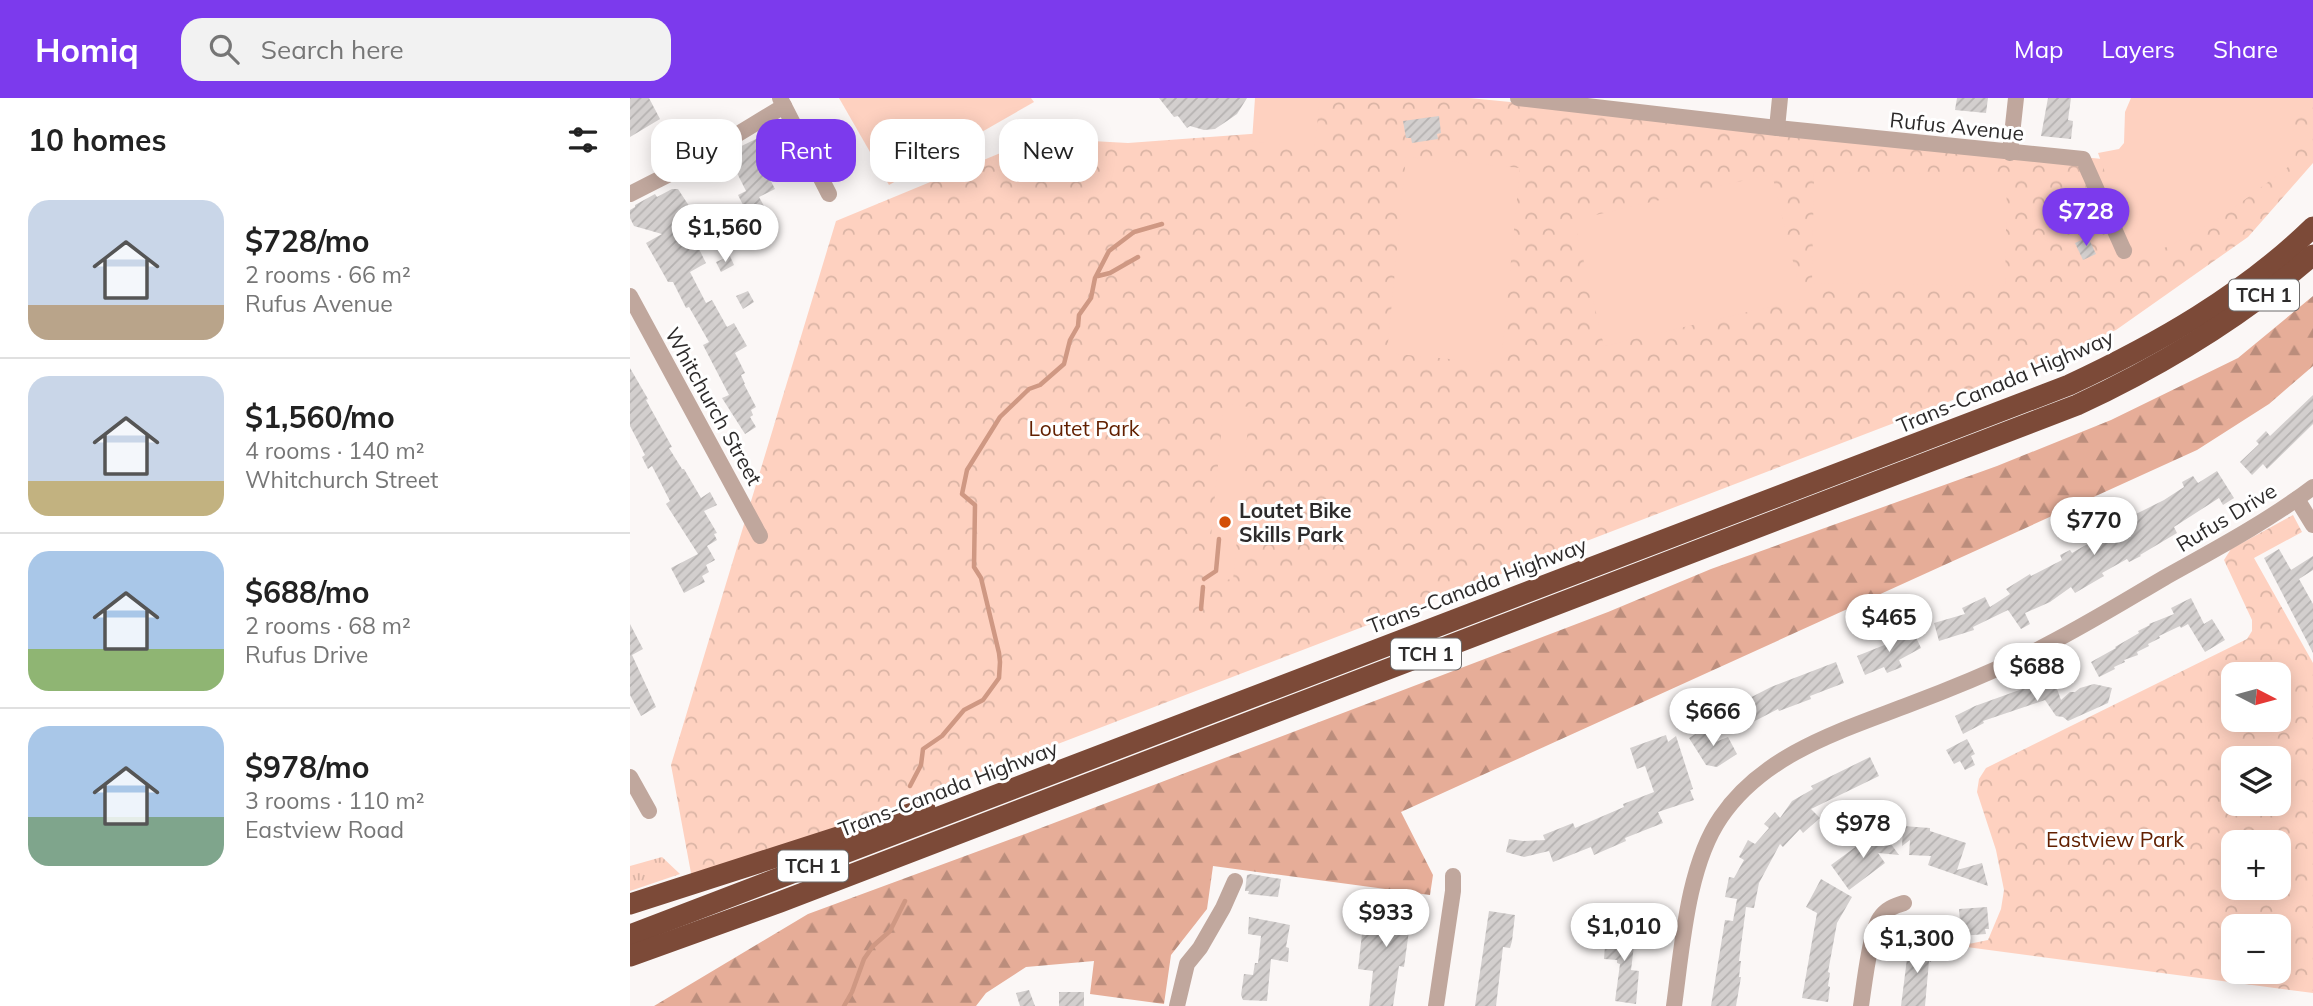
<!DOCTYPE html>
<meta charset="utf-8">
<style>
body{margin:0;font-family:Mulish,sans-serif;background:#f2f2f2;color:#222;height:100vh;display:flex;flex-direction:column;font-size:26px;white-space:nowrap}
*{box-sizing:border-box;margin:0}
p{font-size:23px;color:#767676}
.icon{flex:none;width:38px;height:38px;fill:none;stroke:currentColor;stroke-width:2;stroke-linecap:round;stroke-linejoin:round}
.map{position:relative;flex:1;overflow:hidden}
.sheet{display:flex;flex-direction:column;background:#fff;width:630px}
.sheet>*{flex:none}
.guide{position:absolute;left:21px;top:21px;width:665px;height:63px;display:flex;gap:14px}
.needle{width:46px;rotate:96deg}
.controls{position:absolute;left:1591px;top:564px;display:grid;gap:14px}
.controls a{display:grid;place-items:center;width:70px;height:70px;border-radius:14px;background:#fff;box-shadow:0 4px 18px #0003;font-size:35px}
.price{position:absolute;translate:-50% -60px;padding:0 16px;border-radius:24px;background:#fff;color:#222;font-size:23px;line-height:46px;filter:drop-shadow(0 2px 4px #0008)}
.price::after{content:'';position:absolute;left:50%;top:42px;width:21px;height:16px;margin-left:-10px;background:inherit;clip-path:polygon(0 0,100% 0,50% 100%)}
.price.on{background:#7c3aed;color:#fff}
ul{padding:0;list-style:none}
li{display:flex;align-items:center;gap:21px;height:175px;padding:0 28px}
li+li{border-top:2px solid #e0e0e0}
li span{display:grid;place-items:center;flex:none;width:196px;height:140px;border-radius:21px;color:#555}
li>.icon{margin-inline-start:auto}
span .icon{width:84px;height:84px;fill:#fffc;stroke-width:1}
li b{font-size:30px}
h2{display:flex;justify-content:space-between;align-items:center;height:84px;padding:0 28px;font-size:30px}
.chip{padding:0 24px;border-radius:21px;background:#fff;box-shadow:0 4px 18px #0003;font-size:24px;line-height:63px}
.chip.on{background:#7c3aed;color:#fff}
header{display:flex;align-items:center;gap:42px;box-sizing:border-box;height:98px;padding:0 35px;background:#7c3aed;color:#fff}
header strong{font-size:33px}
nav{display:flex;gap:38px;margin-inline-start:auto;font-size:24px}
.search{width:490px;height:63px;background:#f2f2f2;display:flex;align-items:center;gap:18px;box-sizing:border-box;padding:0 24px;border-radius:21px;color:#767676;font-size:26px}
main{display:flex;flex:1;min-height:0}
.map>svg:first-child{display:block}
.grass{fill:url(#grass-tufts)}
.forest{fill:url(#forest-firs)}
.park{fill:url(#park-crowns);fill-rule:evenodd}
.garden{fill:#fed1c0}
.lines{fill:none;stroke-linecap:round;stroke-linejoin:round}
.stream{stroke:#cf9883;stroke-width:4.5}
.building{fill:url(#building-hatch)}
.minor{stroke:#c0a79d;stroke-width:16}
.highway{stroke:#7c4a38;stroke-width:21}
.poi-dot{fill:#d34f07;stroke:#fff;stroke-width:2.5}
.labels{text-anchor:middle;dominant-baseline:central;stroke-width:6;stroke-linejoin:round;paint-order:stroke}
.shield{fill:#fff;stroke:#6c6b6b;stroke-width:2}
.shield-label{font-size:19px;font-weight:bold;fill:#2d2b2b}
.street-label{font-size:21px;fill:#2d2b2b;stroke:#fff}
.park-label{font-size:21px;fill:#622001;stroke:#fff}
.poi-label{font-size:21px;font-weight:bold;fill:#2d2b2b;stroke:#fff;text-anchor:start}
</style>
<header>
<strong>Homiq</strong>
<div class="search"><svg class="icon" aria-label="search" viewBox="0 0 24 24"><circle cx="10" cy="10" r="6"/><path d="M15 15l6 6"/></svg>Search here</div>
<nav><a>Map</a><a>Layers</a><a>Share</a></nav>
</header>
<main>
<section class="sheet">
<h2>10 homes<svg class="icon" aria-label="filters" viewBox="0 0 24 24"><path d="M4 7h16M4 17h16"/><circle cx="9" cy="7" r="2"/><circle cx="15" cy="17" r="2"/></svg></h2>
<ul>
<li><span style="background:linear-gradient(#c9d6e8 75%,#b9a48a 0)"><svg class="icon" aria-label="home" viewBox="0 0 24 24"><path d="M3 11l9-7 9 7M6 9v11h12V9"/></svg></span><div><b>$728/mo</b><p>2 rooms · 66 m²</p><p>Rufus Avenue</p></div></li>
<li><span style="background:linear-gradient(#c9d6e8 75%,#c2b280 0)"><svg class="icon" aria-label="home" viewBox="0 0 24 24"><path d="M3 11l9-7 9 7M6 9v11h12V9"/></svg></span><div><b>$1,560/mo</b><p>4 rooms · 140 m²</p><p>Whitchurch Street</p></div></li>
<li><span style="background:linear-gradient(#a9c7e8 70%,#8fb573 0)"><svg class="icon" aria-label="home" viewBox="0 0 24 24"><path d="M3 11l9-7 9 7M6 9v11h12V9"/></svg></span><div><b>$688/mo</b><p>2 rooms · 68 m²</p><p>Rufus Drive</p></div></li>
<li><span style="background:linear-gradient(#a9c7e8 65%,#7fa58c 0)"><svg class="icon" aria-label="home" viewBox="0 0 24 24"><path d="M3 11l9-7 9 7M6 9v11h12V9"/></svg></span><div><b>$978/mo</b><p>3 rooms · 110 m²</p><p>Eastview Road</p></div></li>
</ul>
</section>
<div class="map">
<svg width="1683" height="908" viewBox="0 0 1683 908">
<defs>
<pattern id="grass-tufts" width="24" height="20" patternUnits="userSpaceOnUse" patternTransform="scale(1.75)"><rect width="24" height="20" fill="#fed1c0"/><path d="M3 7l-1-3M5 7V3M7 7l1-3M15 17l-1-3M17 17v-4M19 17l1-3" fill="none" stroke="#dab4a5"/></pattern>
<pattern id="forest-firs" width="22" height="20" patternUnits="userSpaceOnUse" patternTransform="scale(1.75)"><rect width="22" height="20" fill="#e6ad98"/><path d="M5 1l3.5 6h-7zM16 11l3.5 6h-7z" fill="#bb8d7c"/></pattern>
<pattern id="park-crowns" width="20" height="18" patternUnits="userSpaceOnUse" patternTransform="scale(1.75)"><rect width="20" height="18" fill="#fed1c0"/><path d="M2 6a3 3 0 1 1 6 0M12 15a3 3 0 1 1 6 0" fill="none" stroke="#dab4a5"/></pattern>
<pattern id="building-hatch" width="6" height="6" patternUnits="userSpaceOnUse" patternTransform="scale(1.75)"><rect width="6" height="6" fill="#d3cfce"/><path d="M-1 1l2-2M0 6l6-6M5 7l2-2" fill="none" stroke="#b5b2b1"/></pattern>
</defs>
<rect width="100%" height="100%" fill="#fbf7f6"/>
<!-- grass -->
<path class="grass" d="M32 759 50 776 0 793V768Z"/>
<!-- forest -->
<path class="forest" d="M1683 198V268L1639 306 1567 352 771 714 803 777 800 797 583 768 577 811 541 857 534 906 460 896 464 863 396 869 356 895 346 908H24L178 816 395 736 978 514 1081 471 1367 368 1481 322 1608 260Z"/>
<!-- park -->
<g class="park">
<path d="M641 0H839L1504 64 1513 0H1683V65L1618 139 1486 232 1311 307 63 786 41 667 206 123 407 40 498 45 634 35Z"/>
<path d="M1663 417 1672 434 1624 460 1683 565V895L1329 848 1358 842 1371 811 1374 792 1366 752 1347 694 1349 681 1356 670 1617 541 1622 533V522L1594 462 1601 451ZM1603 576H1648V621H1603ZM1603 660H1648V705H1603ZM1603 744H1648V789H1603ZM1603 828H1648V873H1603Z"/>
</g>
<!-- garden -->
<g class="garden">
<path d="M209 0H401L404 4 259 87Z"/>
<path d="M625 0H690L683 64 676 61 655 31H651L649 47 622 43Z"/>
<path d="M1501 0H1660L1666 63 1593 118 1541 147 1518 157H1512L1506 154 1501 146 1468 55 1489 51 1494 45 1495 14Z"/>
<path d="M776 59 890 70 871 266 757 255Z"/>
<path d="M1184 74 1377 77 1375 188 1182 185Z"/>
<path d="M1142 76 1172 201 974 248 944 122Z"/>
<path d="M594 306 620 309 603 482 577 479Z"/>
</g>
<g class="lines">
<!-- stream -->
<g class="stream">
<path d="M468 178 480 175 508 159"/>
<path d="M574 481 586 473 589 441"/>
<path d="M571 511 573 489"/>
<path d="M280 688 291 667 293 651 312 638 334 612 353 602 369 580 370 564 369 555 351 480 344 469 345 407 332 396 337 372 370 319 399 291 410 287 434 266 440 242 448 228 449 217 461 200 465 180 479 153 504 134 532 126"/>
<path d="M214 908 222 894 234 861 243 848 260 833 275 803"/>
</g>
</g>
<!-- building -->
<g class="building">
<path d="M0 0H19L30 21 0 39Z"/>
<path d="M529 0H617L607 16 597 23 585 31 574 32 560 28 557 30 548 18 544 19Z"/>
<path d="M1327 0H1358L1356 15 1325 12Z"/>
<path d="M1418 0H1441L1438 22 1443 23 1441 41 1411 38Z"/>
<path d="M809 18 811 35 807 36 808 41 782 45 781 40H776L773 23Z"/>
<path d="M126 41 131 51 137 48 142 58 131 64 145 91 129 99 144 126 135 131 142 144 129 151 112 116 116 113 108 97 116 93 97 55Z"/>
<path d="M42 91H48L63 114 59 116 67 132 61 135 76 165 60 174 76 205 82 202 97 229 104 225 117 248 105 255 115 275 111 277 115 286H114L126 309 121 312 123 317 120 319 126 329 115 336 92 300 99 297 73 247 79 244 59 209 56 210 43 184H38L16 145 32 136 4 128 0 120V112L5 109V107L25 96 27 99Z"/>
<path d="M1458 139 1466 156 1453 162 1445 145Z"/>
<path d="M100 158 104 167 91 174 86 164Z"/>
<path d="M118 193 124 204 113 211 106 198Z"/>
<path d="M0 270 18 301 16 302 42 349 39 350 52 371H54L71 400 80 394 87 407 74 413 87 435 84 436 87 442 77 448 85 462 76 467 79 474 72 478 75 484 54 495 41 470 68 456 36 406 40 403 22 368 18 371 12 359 15 357 0 328Z"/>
<path d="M1683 297V326L1637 371 1633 366 1622 377 1610 364 1629 346 1626 343 1636 333 1640 338Z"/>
<path d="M1587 373 1604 400 1593 407 1589 400 1544 429 1547 435 1510 457 1511 458 1499 464 1497 461 1472 475 1474 478 1445 495 1441 489 1420 504 1395 515 1400 526 1391 531 1378 512 1343 529 1344 532 1309 543 1304 525 1335 516 1332 510 1355 499 1360 509 1380 496 1376 491 1400 476 1401 478 1432 462 1430 457 1440 452 1442 455 1487 429 1486 426 1534 402 1554 389 1552 384 1563 378 1568 385Z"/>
<path d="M1649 451 1661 472 1683 458V472L1669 481 1683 506V555L1634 460Z"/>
<path d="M1561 500 1574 526 1582 521 1595 542 1575 554 1558 526 1551 530 1550 528 1529 538 1530 540 1518 546 1519 548 1507 554 1508 557 1494 562 1495 564 1484 569 1485 571 1469 579 1461 564 1486 550 1485 549 1509 535 1508 533 1520 527 1519 526 1544 516 1541 510Z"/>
<path d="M0 526 13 551 2 557 26 609 11 618 0 597Z"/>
<path d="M1282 531 1291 550 1269 562 1272 569 1257 575 1254 569 1235 577 1227 558 1262 544Z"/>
<path d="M1206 564 1214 585 1180 598 1181 601 1149 613 1148 611 1121 625 1110 605 1141 589Z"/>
<path d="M1423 580 1431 602 1440 594H1445L1450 590 1464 586 1482 590 1478 605 1438 623 1433 619 1426 618 1415 602 1353 623 1354 625 1333 636 1325 618 1345 608Z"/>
<path d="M1078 628 1086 631 1083 645 1098 639 1107 656 1087 669 1076 667 1059 640Z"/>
<path d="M1036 637 1038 644 1046 638 1063 691 1060 692 1064 702 1028 714 1033 725 995 740 996 743 964 757 961 749 923 764 919 753 894 759 876 754 879 741 893 743 915 742 913 737 943 725 945 730 994 709 993 706 1024 694 1015 668 1007 671 1000 650Z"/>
<path d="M1337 641 1345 656 1341 658 1345 667 1335 672 1330 663 1324 666 1316 652Z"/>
<path d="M1240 659 1249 678 1181 711 1190 720 1173 735 1170 731 1153 749 1150 746 1129 785 1124 810 1116 809 1109 863H1111L1109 879H1111L1106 908H1081L1095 822 1103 823 1107 801 1095 799 1099 779 1104 780 1114 762 1109 759 1118 742 1125 746 1139 730 1134 726 1145 714 1150 720 1162 703 1183 691 1181 688Z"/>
<path d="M1273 728 1300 730V733L1336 745 1327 772 1352 765 1358 788 1298 767 1301 758 1279 757 1280 742 1272 748Z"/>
<path d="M1250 731 1269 757 1248 755 1255 765 1219 792 1201 767Z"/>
<path d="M621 776 651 781 648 799 618 796 619 793H615L617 777Z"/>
<path d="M1191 781 1222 799 1207 825 1198 874 1200 875 1198 888 1200 889 1198 904 1172 900 1187 815 1176 809Z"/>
<path d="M759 798 779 801 777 818H781L774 869 769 868 763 908H739L743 873 728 871 732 836 739 837 743 806 758 809Z"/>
<path d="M1357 809 1359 831H1355L1356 836 1331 838 1329 811Z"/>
<path d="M859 813 885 817 882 843 880 850 873 849 866 908H845Z"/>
<path d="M619 819 660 827 656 849 659 850 658 864 641 861 637 903 613 902 611 897 614 876 623 877 625 865H628L631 838 618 836Z"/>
<path d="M990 828 1006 831 1001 872 1009 873 1006 906 985 903 990 866 987 865V862L974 861 976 836 984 837 985 829Z"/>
<path d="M1279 845 1303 848 1301 864 1299 863 1295 908H1271Z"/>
<path d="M399 892 405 908H390L386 895Z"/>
<rect x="429" y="894" width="25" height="14"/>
</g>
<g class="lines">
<!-- minor -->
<g class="minor">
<path d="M150 0 199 96"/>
<path d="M888 0 1147 30 1453 61 1494 153"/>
<path d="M1147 30 1150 0"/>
<path d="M1380 55 1386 0"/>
<path d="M0 96 57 67 154 8"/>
<path d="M0 198 130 438"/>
<path d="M1667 401 1683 427"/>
<path d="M0 679 19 713"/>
<path d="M547 908 557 866 570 850 593 810 605 783"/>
<path d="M806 908 823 793V778"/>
<path d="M1044 908C1052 851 1057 768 1091 719 1134 656 1210 633 1278 607 1318 592 1357 576 1395 558 1443 535 1488 507 1534 480 1584 452 1637 424 1683 389"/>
<path d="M1231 908C1234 888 1240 834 1250 820 1256 811 1264 808 1274 805"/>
</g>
<!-- highway -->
<g class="highway">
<path d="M0 806 295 711"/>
<path d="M0 837 1439 287C1527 246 1613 197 1683 129"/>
<path d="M0 858 150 804 1447 307C1533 267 1612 219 1683 157"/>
</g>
</g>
<!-- markers -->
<circle class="poi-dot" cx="595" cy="424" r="7"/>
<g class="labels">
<!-- shield labels -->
<g class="shield">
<rect x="1599" y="181.5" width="70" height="31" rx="5"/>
<rect x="761" y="540.5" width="70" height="31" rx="5"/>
<rect x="148" y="752.5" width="70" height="31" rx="5"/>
</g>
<g class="shield-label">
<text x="1634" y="197">TCH 1</text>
<text x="796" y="556">TCH 1</text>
<text x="183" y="768">TCH 1</text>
</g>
<!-- street labels -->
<g class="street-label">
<text transform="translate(1327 28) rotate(6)">Rufus Avenue</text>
<text transform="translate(1375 283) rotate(-23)">Trans-Canada Highway</text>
<text transform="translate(84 308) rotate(61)">Whitchurch Street</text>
<text transform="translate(1596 419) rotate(-31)">Rufus Drive</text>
<text transform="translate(847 487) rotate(-21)">Trans-Canada Highway</text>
<text transform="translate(318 690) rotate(-21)">Trans-Canada Highway</text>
</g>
<!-- park labels -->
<g class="park-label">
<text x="454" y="330">Loutet Park</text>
<text x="1485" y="741">Eastview Park</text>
</g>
<!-- poi labels -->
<g class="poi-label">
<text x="609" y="412">Loutet Bike<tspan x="609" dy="24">Skills Park</tspan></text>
</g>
</g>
</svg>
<div class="controls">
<a><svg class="needle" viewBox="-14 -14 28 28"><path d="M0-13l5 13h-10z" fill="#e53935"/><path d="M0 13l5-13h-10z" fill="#767676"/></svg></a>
<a><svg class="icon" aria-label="layers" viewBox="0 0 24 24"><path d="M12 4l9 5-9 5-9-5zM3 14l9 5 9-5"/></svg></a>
<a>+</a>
<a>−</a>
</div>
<b class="price on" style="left:1456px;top:150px">$728</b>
<b class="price" style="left:95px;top:166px">$1,560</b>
<b class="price" style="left:1464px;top:459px">$770</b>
<b class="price" style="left:1259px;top:556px">$465</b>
<b class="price" style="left:1407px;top:605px">$688</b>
<b class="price" style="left:1083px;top:650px">$666</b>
<b class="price" style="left:1233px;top:762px">$978</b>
<b class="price" style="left:756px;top:851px">$933</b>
<b class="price" style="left:994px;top:865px">$1,010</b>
<b class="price" style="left:1287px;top:877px">$1,300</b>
<div class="guide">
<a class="chip">Buy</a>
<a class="chip on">Rent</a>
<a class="chip">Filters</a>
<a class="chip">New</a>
</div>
</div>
</main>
